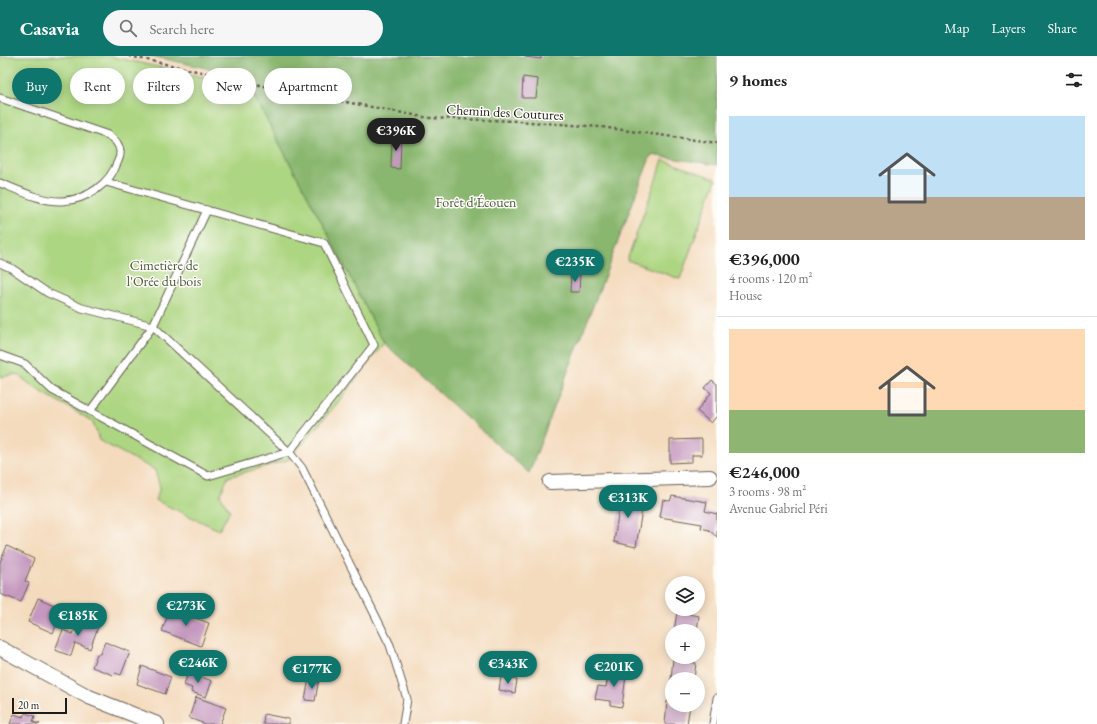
<!DOCTYPE html>
<meta charset="utf-8">
<style>
body{margin:0;font-family:"EB Garamond",serif;background:#f6f6f6;color:#222;height:100vh;display:flex;flex-direction:column;font-size:15px;white-space:nowrap}
*{box-sizing:border-box;margin:0}
p{font-size:13px;color:#767676}
.icon{flex:none;width:22px;height:22px;fill:none;stroke:currentColor;stroke-width:2;stroke-linecap:round;stroke-linejoin:round}
.map{position:relative;flex:1;overflow:hidden}
.panel{display:flex;flex-direction:column;background:#fff;width:380px}
.panel>*{flex:none}
.top-card{position:absolute;left:12px;top:12px;width:380px;height:36px;display:flex;gap:8px}
.buttons{position:absolute;left:665px;top:520px;display:grid;gap:8px}
.buttons a{display:grid;place-items:center;width:40px;height:40px;border-radius:50%;background:#fff;box-shadow:0 2px 10px #0003;font-size:20px}
.scale{position:absolute;left:12px;bottom:10px;width:55px;box-sizing:border-box;padding-left:4px;border:2px solid #1c1c1c;border-top:0;font-size:11px;line-height:14px;white-space:nowrap;color:#1c1c1c;-webkit-text-stroke:3px #fdfcf7;paint-order:stroke}
.price{position:absolute;translate:-50% -34px;padding:0 9px;border-radius:14px;background:#0f766e;color:#fff;font-size:13px;line-height:26px;filter:drop-shadow(0 1px 2px #0008)}
.price::after{content:'';position:absolute;left:50%;top:24px;width:12px;height:9px;margin-left:-6px;background:inherit;clip-path:polygon(0 0,100% 0,50% 100%)}
.price.on{background:#222;color:#fff}
ul{padding:0;list-style:none}
li{display:grid;align-content:center;gap:8px;height:212px;padding:0 12px}
li+li{border-top:1px solid #e0e0e0}
li span{display:grid;place-items:center;height:124px;border-radius:0px;color:#555}
li>.icon{margin-inline-start:auto}
span .icon{width:72px;height:72px;fill:#fffc;stroke-width:1}
li b{font-size:17px}
h2{display:flex;justify-content:space-between;align-items:center;height:48px;padding:0 12px;font-size:17px}
.pill{padding:0 14px;border-radius:18px;background:#fff;box-shadow:0 2px 10px #0003;font-size:14px;line-height:36px}
.pill.on{background:#0f766e;color:#fff}
header{display:flex;align-items:center;gap:24px;box-sizing:border-box;height:56px;padding:0 20px;background:#0f766e;color:#fff}
header strong{font-size:19px}
nav{display:flex;gap:22px;margin-inline-start:auto;font-size:14px}
.search{width:280px;height:36px;background:#f6f6f6;display:flex;align-items:center;gap:10px;box-sizing:border-box;padding:0 14px;border-radius:22px;color:#767676;font-size:15px}
main{display:flex;flex:1;min-height:0}
.map>svg:first-child{display:block}
.green{fill:#add682;stroke:#64794f}
.forest{fill:#8ab770;stroke:#536a46}
.building{fill:#c599bf}
.lines{fill:none;stroke-linecap:round;stroke-linejoin:round}
.service-casing{stroke:#685f55;stroke-width:9}
.minor-casing{stroke:#685f55;stroke-width:16}
.path{stroke:#685f55;stroke-width:2.5;stroke-dasharray:3 3;stroke-linecap:butt}
.service{stroke:#fff;stroke-width:7}
.minor{stroke:#fff;stroke-width:14}
.labels{text-anchor:middle;dominant-baseline:central;stroke-width:3;stroke-linejoin:round;paint-order:stroke}
.street-label{font-size:14px;fill:#1c1c1c;stroke:#fdfcf7}
.park-label{font-size:14px;fill:#4f5d40;stroke:#fdfcf7}
</style>
<header>
<strong>Casavia</strong>
<div class="search"><svg class="icon" aria-label="search" viewBox="0 0 24 24"><circle cx="10" cy="10" r="6"/><path d="M15 15l6 6"/></svg>Search here</div>
<nav><a>Map</a><a>Layers</a><a>Share</a></nav>
</header>
<main>
<div class="map">
<svg width="717" height="668" viewBox="0 0 717 668">
<rect width="100%" height="100%" fill="#fdfcf7"/>
<filter id="ink" filterUnits="userSpaceOnUse"><feTurbulence type="fractalNoise" baseFrequency=".025" numOctaves="2"/><feDisplacementMap in="SourceGraphic" scale="8" xChannelSelector="R" yChannelSelector="G"/><feConvolveMatrix kernelMatrix="1 2 1 2 8 2 1 2 1" color-interpolation-filters="sRGB"/></filter>
<filter id="wash" filterUnits="userSpaceOnUse"><feTurbulence type="fractalNoise" baseFrequency=".012" numOctaves="4" result="noise"/><feDisplacementMap in="SourceGraphic" scale="16" xChannelSelector="R" yChannelSelector="G"/><feGaussianBlur stdDeviation="0.9" result="paint"/><feColorMatrix in="noise" values="0 0 0 0 0 0 0 0 0 0 0 0 0 0 0 0 0 1.4 0 .05"/><feComposite in="paint" operator="in"/></filter>
<g filter="url(#wash)">
<rect width="100%" height="100%" fill="#f4dbbe"/>
<!-- green -->
<g class="green">
<path d="M0 0H109L249 31 305 133 384 287 335 350 288 404 228 421 220 439 230 455 219 474 155 444 160 432 155 414 100 385 92 365 35 332 17 318 0 321Z"/>
<path d="M663 104 716 123 680 223 627 204Z"/>
</g>
<!-- forest -->
<path class="forest" d="M151 0H717V109L651 99 529 417 384 287 329 180 249 31 248 21Z"/>
<g id="blocks">
<!-- building -->
<g class="building">
<path d="M525 0H541V3L525 1Z"/>
<path d="M523 21 538 23 536 42H522Z"/>
<path d="M392 80 401 81 400 113 391 112Z"/>
<path d="M571 217 580 218 579 236H570Z"/>
<path d="M712 324 717 328V362L716 361 711 367 697 355 711 337 705 332Z"/>
<path d="M702 383V399H692V406L670 407V384Z"/>
<path d="M622 432 639 435 636 452 642 454 636 491 614 486Z"/>
<path d="M672 440 707 446 705 455 717 458V481L709 474 701 472 702 468 660 461 663 444 670 445Z"/>
<path d="M7 490 34 503 25 525 29 527 21 546 0 538V506Z"/>
<path d="M38 542 63 553 53 577 28 566Z"/>
<path d="M170 553 209 567 201 590 162 575Z"/>
<path d="M677 556 699 560 697 575H674Z"/>
<path d="M80 560 99 568 90 593 75 587 71 600 55 594 63 574 73 578Z"/>
<path d="M105 586 130 596 121 619 115 617 113 619 92 611 97 598H100Z"/>
<path d="M673 603 696 607 694 623H672V633H670Z"/>
<path d="M616 609 627 611 622 651 610 649V645L595 643 598 630 606 631 608 621 614 622Z"/>
<path d="M142 610 171 621 165 638 137 628Z"/>
<path d="M188 616 212 625 206 641 191 636 192 632 184 629Z"/>
<path d="M501 621 517 624 515 637 499 634Z"/>
<path d="M309 622 319 623 315 645 305 644Z"/>
<path d="M196 641 226 652 220 668H205L189 662Z"/>
<path d="M667 645 672 646V649H690L687 668H665Z"/>
<path d="M25 657 35 660 33 666 40 668H10L14 658 23 661Z"/>
<path d="M264 658 289 663V668H263Z"/>
</g>
</g>
</g>
<g filter="url(#ink)">
<use href="#blocks" fill-opacity="0" stroke="#685f55" stroke-width="1"/>
<g class="lines">
<!-- service casing -->
<g class="service-casing">
<g id="service">
<path d="M0 42 108 79C111 82 115 84 117 87 121 93 121 99 118 105 110 128 87 144 62 145 42 146 18 134 0 127"/>
<path d="M106 126 324 187 374 289 289 396 302 412 390 589 407 643 403 668"/>
<path d="M0 207 11 212 48 237 82 252 153 270 289 396"/>
<path d="M0 299 25 308 52 334 208 420 289 396"/>
<path d="M90 355 153 270 207 154"/>
<path d="M713 668 717 642"/>
</g>
</g>
<!-- minor casing -->
<g class="minor-casing">
<g id="minor">
<path d="M550 426 710 421"/>
<path d="M0 592 89 641 157 668"/>
</g>
</g>
<!-- path -->
<path class="path" d="M129 0 278 33 429 62 517 65 601 71 717 87"/>
<!-- service -->
<use href="#service" class="service"/>
<!-- minor -->
<use href="#minor" class="minor"/>
</g>
</g>
<g class="labels">
<!-- street labels -->
<g class="street-label">
<text transform="translate(505 56) rotate(3)">Chemin des Coutures</text>
</g>
<!-- park labels -->
<g class="park-label">
<text x="476" y="146">Forêt d'Écouen</text>
<text x="164" y="209">Cimetière de<tspan x="164" dy="16">l'Orée du bois</tspan></text>
</g>
</g>
</svg>
<div class="buttons">
<a><svg class="icon" aria-label="layers" viewBox="0 0 24 24"><path d="M12 4l9 5-9 5-9-5zM3 14l9 5 9-5"/></svg></a>
<a>+</a>
<a>−</a>
</div>
<div class="scale">20 m</div>
<b class="price on" style="left:396px;top:96px">€396K</b>
<b class="price" style="left:575px;top:227px">€235K</b>
<b class="price" style="left:628px;top:463px">€313K</b>
<b class="price" style="left:186px;top:571px">€273K</b>
<b class="price" style="left:78px;top:581px">€185K</b>
<b class="price" style="left:198px;top:628px">€246K</b>
<b class="price" style="left:508px;top:629px">€343K</b>
<b class="price" style="left:614px;top:632px">€201K</b>
<b class="price" style="left:312px;top:634px">€177K</b>
<div class="top-card">
<a class="pill on">Buy</a>
<a class="pill">Rent</a>
<a class="pill">Filters</a>
<a class="pill">New</a>
<a class="pill">Apartment</a>
</div>
</div>
<section class="panel">
<h2>9 homes<svg class="icon" aria-label="filters" viewBox="0 0 24 24"><path d="M4 7h16M4 17h16"/><circle cx="9" cy="7" r="2"/><circle cx="15" cy="17" r="2"/></svg></h2>
<ul>
<li><span style="background:linear-gradient(#bfe0f5 65%,#b9a48a 0)"><svg class="icon" aria-label="home" viewBox="0 0 24 24"><path d="M3 11l9-7 9 7M6 9v11h12V9"/></svg></span><div><b>€396,000</b><p>4 rooms · 120 m²</p><p>House</p></div></li>
<li><span style="background:linear-gradient(#ffd9b3 65%,#8fb573 0)"><svg class="icon" aria-label="home" viewBox="0 0 24 24"><path d="M3 11l9-7 9 7M6 9v11h12V9"/></svg></span><div><b>€246,000</b><p>3 rooms · 98 m²</p><p>Avenue Gabriel Péri</p></div></li>
</ul>
</section>
</main>
